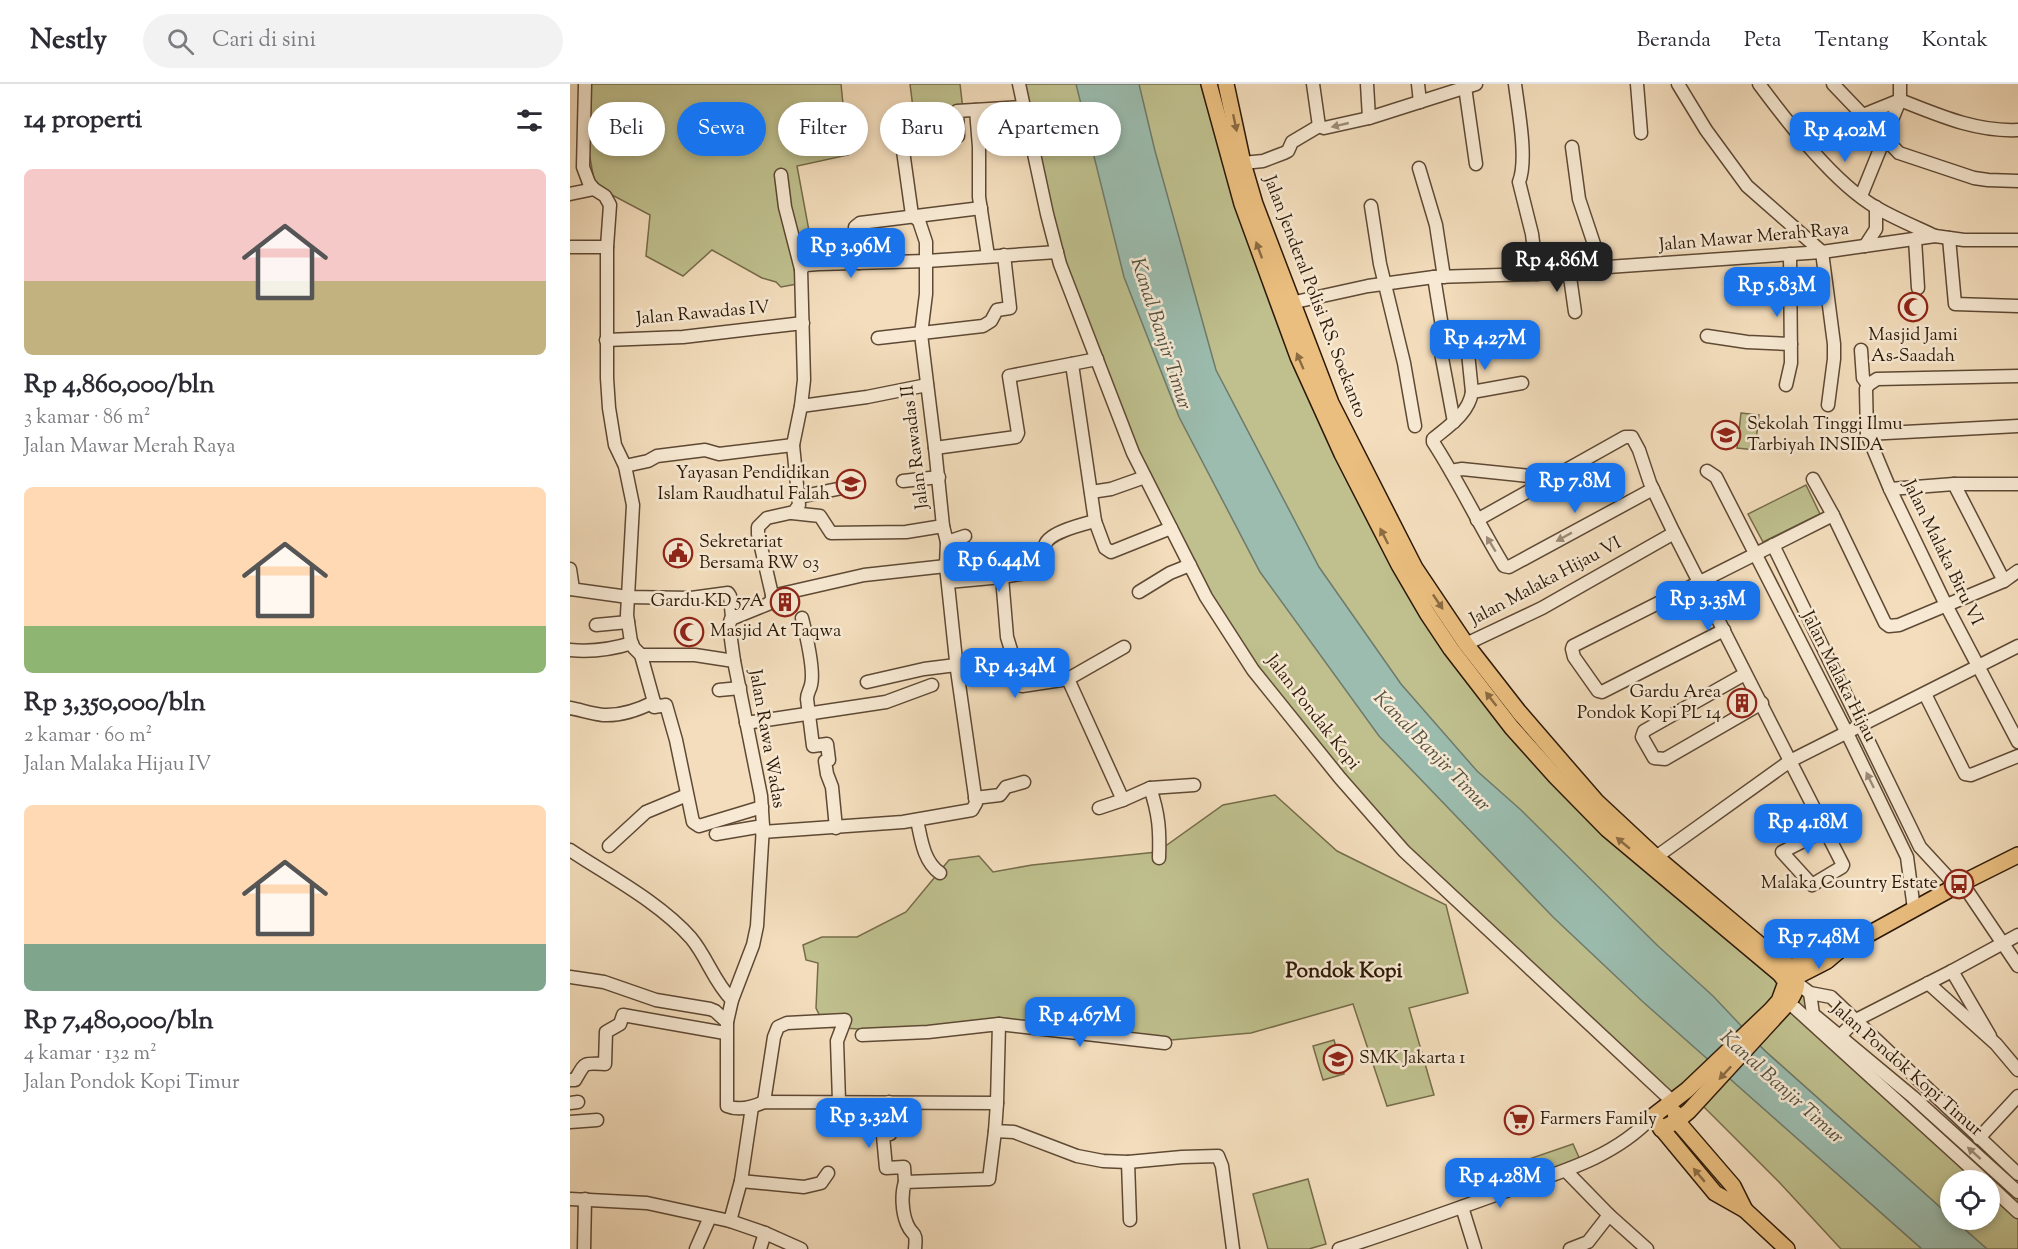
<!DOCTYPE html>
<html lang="id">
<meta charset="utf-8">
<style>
body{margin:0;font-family:"Sorts Mill Goudy",serif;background:#f2f2f3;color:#2b2b33;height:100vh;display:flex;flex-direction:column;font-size:22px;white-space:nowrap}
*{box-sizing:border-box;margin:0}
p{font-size:20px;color:#7c7c81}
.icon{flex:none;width:33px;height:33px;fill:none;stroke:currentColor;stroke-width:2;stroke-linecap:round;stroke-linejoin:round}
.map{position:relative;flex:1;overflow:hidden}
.details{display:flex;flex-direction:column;background:#fff;width:570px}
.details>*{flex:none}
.top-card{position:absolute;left:18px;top:18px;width:570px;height:54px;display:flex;gap:12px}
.buttons{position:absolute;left:1370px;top:1086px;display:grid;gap:12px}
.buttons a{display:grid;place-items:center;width:60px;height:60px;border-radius:50%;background:#fff;box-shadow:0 3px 9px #0003;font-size:30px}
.price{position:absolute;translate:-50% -51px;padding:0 14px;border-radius:12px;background:#1a73e8;color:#fff;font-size:20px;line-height:39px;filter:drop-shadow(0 2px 3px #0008)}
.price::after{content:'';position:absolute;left:50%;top:36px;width:18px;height:14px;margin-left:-9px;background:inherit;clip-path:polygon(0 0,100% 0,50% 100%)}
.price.current{background:#222;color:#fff}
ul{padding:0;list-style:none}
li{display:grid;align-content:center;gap:12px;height:318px;padding:0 24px}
li span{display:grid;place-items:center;height:186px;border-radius:9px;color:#555}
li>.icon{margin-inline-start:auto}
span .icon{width:108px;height:108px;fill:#fffc;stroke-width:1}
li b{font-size:26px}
h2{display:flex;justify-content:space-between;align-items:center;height:72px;padding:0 24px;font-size:26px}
.chip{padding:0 21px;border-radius:27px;background:#fff;box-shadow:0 3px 9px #0003;font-size:21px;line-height:54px}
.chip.current{background:#1a73e8;color:#fff}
header{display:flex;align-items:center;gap:36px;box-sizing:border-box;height:84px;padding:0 30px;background:#fff;border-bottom:2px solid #e1e1e2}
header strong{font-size:28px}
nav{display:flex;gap:33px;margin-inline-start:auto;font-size:21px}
.search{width:420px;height:54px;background:#f2f2f3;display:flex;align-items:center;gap:15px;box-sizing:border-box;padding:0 21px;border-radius:33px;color:#7c7c81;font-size:22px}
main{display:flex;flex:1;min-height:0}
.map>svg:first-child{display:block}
.green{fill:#bfc08e;stroke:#766c4a;stroke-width:1.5}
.water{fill:#9bbcae;stroke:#6f7a6b;stroke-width:1.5}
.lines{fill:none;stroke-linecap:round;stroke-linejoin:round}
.minor-casing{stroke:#5e4934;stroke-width:15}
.major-casing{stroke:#2c1807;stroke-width:18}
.minor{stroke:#f7e9d3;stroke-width:12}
.major{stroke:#eabe7e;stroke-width:15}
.oneway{fill:#8b6b42}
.oneway2{fill:#9c8b77}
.labels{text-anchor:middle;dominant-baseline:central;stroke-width:5;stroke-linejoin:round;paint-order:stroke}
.street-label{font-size:18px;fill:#2c1807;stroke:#f7e9d3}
.poi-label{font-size:18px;fill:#2c1807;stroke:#f7e9d3;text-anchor:start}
.water-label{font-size:20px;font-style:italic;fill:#535141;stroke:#f7e9d3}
.quarter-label{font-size:21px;font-weight:bold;fill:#2c1807;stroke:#f7e9d3}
</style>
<header>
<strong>Nestly</strong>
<div class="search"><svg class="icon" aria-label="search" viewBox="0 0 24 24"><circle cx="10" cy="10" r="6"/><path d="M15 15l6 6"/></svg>Cari di sini</div>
<nav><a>Beranda</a><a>Peta</a><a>Tentang</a><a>Kontak</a></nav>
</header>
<main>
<section class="details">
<h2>14 properti<svg class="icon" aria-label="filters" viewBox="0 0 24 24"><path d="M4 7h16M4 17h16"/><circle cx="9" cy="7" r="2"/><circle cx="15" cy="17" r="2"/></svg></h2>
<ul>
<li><span style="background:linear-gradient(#f6c9c9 60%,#c2b280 0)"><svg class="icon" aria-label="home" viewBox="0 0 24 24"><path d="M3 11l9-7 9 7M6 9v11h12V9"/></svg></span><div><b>Rp 4,860,000/bln</b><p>3 kamar · 86 m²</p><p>Jalan Mawar Merah Raya</p></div></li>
<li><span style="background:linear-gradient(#ffd9b3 75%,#8fb573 0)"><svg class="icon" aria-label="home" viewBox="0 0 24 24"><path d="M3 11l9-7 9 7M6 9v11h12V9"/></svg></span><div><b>Rp 3,350,000/bln</b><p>2 kamar · 60 m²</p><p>Jalan Malaka Hijau IV</p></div></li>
<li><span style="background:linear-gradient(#ffd9b3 75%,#7fa58c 0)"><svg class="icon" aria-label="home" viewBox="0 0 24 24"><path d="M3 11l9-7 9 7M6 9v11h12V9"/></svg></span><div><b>Rp 7,480,000/bln</b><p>4 kamar · 132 m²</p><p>Jalan Pondok Kopi Timur</p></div></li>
</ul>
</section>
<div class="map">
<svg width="1448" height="1165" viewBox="0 0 1448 1165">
<rect width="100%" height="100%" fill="#f3ddbc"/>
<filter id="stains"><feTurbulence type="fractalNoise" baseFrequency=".00333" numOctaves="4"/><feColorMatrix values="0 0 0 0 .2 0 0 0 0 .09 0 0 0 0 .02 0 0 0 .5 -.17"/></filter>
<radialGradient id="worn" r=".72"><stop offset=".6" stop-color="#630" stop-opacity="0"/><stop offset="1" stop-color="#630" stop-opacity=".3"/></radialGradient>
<!-- green -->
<g class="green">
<path d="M19 0H271L278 71 227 82 244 174H233L227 200 211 203 206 198 192 194 142 166 113 192 76 172 80 131 25 102 16 51Z"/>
<path d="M340 0H390L393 26 343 24Z"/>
<path d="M449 0H639L665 96 881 565 896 560 1002 687 1210 890 1209 917 1102 1017 834 767 683 586 575 393 490 180Z"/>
<path d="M1171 329 1189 331 1185 366 1167 364Z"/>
<path d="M1236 401 1250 430 1193 458 1178 430Z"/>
<path d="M705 711 767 767 876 821 898 909 839 924 864 1011 817 1022 783 920 681 949 578 958 435 936 358 949 255 943 246 924 248 879 236 876 233 861 252 853H287L336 828 379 776 409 772 423 788 462 781 587 768 653 721Z"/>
<path d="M1236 904 1243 930 1448 1108V1165H1417L1384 1136H1419V1096H1380V1132L1184 957Z"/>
<path d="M764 956 774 990 753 996 743 962Z"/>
<path d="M1153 988 1352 1165H1271L1209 1098 1128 1017Z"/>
<path d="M1003 1060 1012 1080 930 1109 924 1090 927 1086Z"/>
<path d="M738 1095 756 1160 739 1165H698L683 1110Z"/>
</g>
<!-- water -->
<path class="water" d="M506 0H569L585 67 646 286 749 483 831 600 907 687 951 726 1088 862 1143 912 1195 967 1380 1132V1136H1384L1417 1165H1352L1072 917 983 833 809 652 690 488 609 333 554 193Z"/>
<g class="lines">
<!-- minor casing -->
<g class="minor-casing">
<g id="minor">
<path d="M15 0 13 83 19 99 24 105 35 112 40 121 37 163V294L39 324 45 361 55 382 63 421 57 531 61 558 64 564 71 571H125L164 577 191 712 193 742 187 842 183 861 162 916 157 938V1022C169 1027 183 1023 194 1018L427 1019 425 1047 444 1048 507 1072 533 1077 558 1078 612 1073 648 1072 652 1082 663 1165"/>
<path d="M449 0 477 130 490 180 563 369 636 513 683 586 770 694 834 767 1102 1017"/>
<path d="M743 0 749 42"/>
<path d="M797 0 799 34"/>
<path d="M848 0 850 18"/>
<path d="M945 0C948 25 958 75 949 98L962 150 967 190"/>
<path d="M1067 0 1071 49"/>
<path d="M1108 0 1136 46 1177 102 1252 168 1264 260V275L1258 321"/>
<path d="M1189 0C1218 39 1265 100 1307 124 1326 135 1346 143 1365 152"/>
<path d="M1263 0 1329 69 1404 94 1418 96 1448 97"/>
<path d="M895 3 906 80"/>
<path d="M406 26 409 63V113L418 172"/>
<path d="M1293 31 1330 16C1368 31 1406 48 1448 46"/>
<path d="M749 42 754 44 799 34 906 0"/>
<path d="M388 52 387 27 454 23"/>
<path d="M1002 63 1009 115 1032 184"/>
<path d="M673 79 693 77 714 69 718 67 722 58 749 42"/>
<path d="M849 84 866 141 874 193"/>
<path d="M211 91 215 123 231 185"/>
<path d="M0 110 24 105"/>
<path d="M1291 112 1330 16V0"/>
<path d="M801 122 810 180 834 279 845 342"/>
<path d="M1379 154 1385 220 1448 222"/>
<path d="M1345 155 1348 204"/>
<path d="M1295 162 1306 145V123"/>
<path d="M0 163H37"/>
<path d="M289 179 285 143 290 139 411 124"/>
<path d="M999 186 1005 228"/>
<path d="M864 193 874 255 869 258 884 338"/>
<path d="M716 220 798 202 864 193 967 190 1009 185 1252 168 1365 152 1394 156H1448"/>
<path d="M1137 252 1177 258 1221 260"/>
<path d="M308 254 413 242 421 237 427 226 440 224 434 171"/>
<path d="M36 256 113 253 233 239"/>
<path d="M1291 266 1293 294 1298 301"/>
<path d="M898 269 902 308"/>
<path d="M952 299 902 308C899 329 879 342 863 355V358C889 398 909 441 934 482L939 483 1083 405"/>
<path d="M1216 301 1221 279 1220 170"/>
<path d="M1298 301 1296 305 1297 350 1320 405 1376 521 1448 658"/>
<path d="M1298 301 1307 295 1448 292"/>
<path d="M231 322 297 313 357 301"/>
<path d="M1297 350 1448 342"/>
<path d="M365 364 446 353 448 349 439 292 527 275"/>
<path d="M55 382 78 377 87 372 135 366 149 370 223 361"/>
<path d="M881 387 892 385 979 394"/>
<path d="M1137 387 1146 393 1277 649 1337 773 1344 825"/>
<path d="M1243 395 1263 431 1315 539 1319 542 1329 541 1434 497 1448 487"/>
<path d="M333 397 369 393"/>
<path d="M1384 400 1434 497"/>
<path d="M1320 405 1384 400H1448"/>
<path d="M521 408 541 405 575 393"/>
<path d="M229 413 277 403"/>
<path d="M222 429 250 432 261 449 336 448 373 442"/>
<path d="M907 436 1055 353H1062L1069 366 1080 399 1104 449 1273 781 1272 783 1242 801 1212 768 1255 746"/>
<path d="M525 437 535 464 541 468 601 444"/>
<path d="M377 458 395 452"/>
<path d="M1203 461 1350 763 1386 802"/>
<path d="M0 485 3 505"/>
<path d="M432 493 437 553 452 602 498 595 554 563"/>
<path d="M378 498 432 493 476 486C478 478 474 470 475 462 476 449 514 440 525 437L502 280"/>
<path d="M0 505 58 513 121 514 158 509 160 512 162 533"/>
<path d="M569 508 600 489 620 481"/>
<path d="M202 512 294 491 376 482"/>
<path d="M232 534C236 550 245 586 241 601 240 606 237 609 237 615L243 662 257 660 259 676 255 677 257 690 262 703 266 744"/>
<path d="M26 541 58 538"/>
<path d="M1154 546 1032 608 1028 607 1004 573 1002 565 1003 562 1263 431"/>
<path d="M896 560 972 524 1104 449"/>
<path d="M0 566C22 568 40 566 62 559"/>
<path d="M71 571 84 618"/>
<path d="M164 577 159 541 161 535 198 520 203 515 188 450V443L197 434 224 428 229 421 223 361 231 322 234 296 231 185 236 181 248 180 357 177 487 168"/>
<path d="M1175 590 1074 647 1072 653 1084 674 1095 675 1192 619"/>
<path d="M498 595 553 716 580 704 624 701"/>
<path d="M297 598 354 585 386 581"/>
<path d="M149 606 170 604"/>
<path d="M1355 610 1395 690 1401 691 1448 672"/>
<path d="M84 618V623L96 621 106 656 123 738 129 742 192 723"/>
<path d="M0 624C11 626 22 630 33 631 51 632 68 626 84 618"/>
<path d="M176 639 316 618 362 601"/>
<path d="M580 704C589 730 590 747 589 774"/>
<path d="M405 714 430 711 436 703 454 698"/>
<path d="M529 724 553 716"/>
<path d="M347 736C351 754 353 777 370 789"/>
<path d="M192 748 333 738 402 726 406 719 387 586 376 482 377 458 373 442 365 364 351 250 356 210V158L349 137 342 131 328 31"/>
<path d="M146 750 193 742"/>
<path d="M39 762 76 728 117 711"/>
<path d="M0 766C39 792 89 818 121 854 137 873 144 898 162 916"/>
<path d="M1086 773 1220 677 1448 562"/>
<path d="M1392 799 1448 882"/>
<path d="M1382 887 1420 952"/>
<path d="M0 893 34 898 86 916 140 925 145 927 157 938"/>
<path d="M1358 899 1426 960 1448 986"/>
<path d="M1228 900 1240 909 1261 913 1448 1090"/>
<path d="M1240 909 1243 930 1343 1013 1448 1108"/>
<path d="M1225 924 1414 1096"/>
<path d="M429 940 595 959"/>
<path d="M292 951 358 948 429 940 427 1019"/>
<path d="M1269 953 1286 936 1382 887 1448 851"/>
<path d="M0 996H5C16 978 12 979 35 980L36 948 50 940 53 931 155 949"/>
<path d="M194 1018 204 953 208 943 217 939 275 936 267 957 269 1017"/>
<path d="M319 1018 320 1050 313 1052 316 1084 334 1083 335 1098"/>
<path d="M0 1019 8 1018"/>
<path d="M0 1038 27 1036"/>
<path d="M1409 1054 1448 1012"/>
<path d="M558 1078 560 1136"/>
<path d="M996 1087 1039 1131 1077 1165"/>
<path d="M171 1097 234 1103 251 1099 258 1089"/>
<path d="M1419 1101 1448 1128"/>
<path d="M0 1115 77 1119 160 1137 195 1149 231 1165"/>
<path d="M892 1123 905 1165"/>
<path d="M160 1137 171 1097 182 1023"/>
<path d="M14 1165 15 1115"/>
<path d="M126 1165 140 1133"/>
<path d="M190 1165 195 1149"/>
<path d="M345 1165C347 1145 343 1154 337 1140 332 1128 331 1110 335 1098L419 1095 425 1047"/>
<path d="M769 1165C822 1148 875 1129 928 1110 982 1090 1041 1077 1082 1033"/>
<path d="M1000 1165 1018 1158 1039 1131"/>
</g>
</g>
<!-- major casing -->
<g class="major-casing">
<g id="major">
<path d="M639 0 672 120 728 273 772 370 829 481 857 529 881 565 942 644 986 693 1037 745 1210 890 1216 898 1209 917 1201 926 1117 1006 1082 1033 1145 1109 1175 1126 1217 1165"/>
<path d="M656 0 673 79 685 120 761 319 845 484 896 560 949 628 1026 717 1086 773 1208 876 1222 883"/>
<path d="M1215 887 1251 867 1270 866"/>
<path d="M1216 898 1257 877 1270 866 1386 802 1448 771"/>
<path d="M1105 1029 1107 1037 1163 1102 1175 1126"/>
<path d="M1091 1045 1107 1037 1119 1027 1219 918C1227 906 1229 900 1224 887"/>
</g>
</g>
<!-- minor -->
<use href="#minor" class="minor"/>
<!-- major -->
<use href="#major" class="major"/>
</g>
<!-- one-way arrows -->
<defs><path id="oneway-solid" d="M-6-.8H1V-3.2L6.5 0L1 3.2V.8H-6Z" transform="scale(1.5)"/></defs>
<g class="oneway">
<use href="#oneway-solid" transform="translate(665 39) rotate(78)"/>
<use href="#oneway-solid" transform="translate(689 166) rotate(-110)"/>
<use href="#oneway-solid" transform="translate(730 277) rotate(-113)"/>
<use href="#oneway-solid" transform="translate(814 452) rotate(-117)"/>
<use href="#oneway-solid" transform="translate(868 518) rotate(56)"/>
<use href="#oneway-solid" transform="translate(921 615) rotate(-128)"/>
<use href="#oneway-solid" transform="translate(1053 759) rotate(-140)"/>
<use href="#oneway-solid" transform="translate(1155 989) rotate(133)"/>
<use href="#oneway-solid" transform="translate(1129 1091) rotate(-130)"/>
</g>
<g class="oneway2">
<use href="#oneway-solid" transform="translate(770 41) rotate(167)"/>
<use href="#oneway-solid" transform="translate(994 453) rotate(151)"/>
<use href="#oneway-solid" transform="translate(921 460) rotate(-121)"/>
<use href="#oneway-solid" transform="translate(1300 696) rotate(-116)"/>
<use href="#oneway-solid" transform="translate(1404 1069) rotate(-138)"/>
</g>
<!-- icons -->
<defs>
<g id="mosque-ring" transform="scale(1.5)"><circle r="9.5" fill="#f7e9d3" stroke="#8f2418" stroke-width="1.5"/><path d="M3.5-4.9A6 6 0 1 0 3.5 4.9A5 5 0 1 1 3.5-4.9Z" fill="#8f2418"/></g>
<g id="university-ring" transform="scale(1.5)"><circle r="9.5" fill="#f7e9d3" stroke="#8f2418" stroke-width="1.5"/><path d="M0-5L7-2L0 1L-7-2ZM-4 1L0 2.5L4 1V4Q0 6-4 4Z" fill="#8f2418"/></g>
<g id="school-ring" transform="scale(1.5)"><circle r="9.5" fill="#f7e9d3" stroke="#8f2418" stroke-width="1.5"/><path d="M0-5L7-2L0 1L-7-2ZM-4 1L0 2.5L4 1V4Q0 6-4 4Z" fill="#8f2418"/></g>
<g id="civic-ring" transform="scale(1.5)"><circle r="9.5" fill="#f7e9d3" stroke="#8f2418" stroke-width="1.5"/><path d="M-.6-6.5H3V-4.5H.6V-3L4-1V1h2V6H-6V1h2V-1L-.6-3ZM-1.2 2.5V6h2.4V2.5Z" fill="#8f2418"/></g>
<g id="building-ring" transform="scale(1.5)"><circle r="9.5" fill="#f7e9d3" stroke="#8f2418" stroke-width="1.5"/><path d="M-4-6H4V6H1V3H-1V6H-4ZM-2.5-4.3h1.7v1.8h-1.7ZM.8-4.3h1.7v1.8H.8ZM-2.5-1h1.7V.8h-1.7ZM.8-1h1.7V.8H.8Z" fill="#8f2418"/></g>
<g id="bus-ring" transform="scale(1.5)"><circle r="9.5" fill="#f7e9d3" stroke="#8f2418" stroke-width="1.5"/><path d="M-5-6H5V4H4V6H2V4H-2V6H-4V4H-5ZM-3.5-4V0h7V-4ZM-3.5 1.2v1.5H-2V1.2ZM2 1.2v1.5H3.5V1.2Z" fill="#8f2418"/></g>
<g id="supermarket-ring" transform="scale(1.5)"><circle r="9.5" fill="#f7e9d3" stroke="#8f2418" stroke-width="1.5"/><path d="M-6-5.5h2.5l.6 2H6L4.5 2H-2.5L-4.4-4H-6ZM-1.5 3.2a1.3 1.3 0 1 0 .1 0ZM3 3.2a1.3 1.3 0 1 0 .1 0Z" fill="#8f2418"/></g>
</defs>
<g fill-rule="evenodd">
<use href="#mosque-ring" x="1343" y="223"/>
<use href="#university-ring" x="1156" y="351"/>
<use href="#school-ring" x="281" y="400"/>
<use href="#civic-ring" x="108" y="469"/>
<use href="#building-ring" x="215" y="518"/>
<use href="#mosque-ring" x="119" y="548"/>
<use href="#building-ring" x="1172" y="619"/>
<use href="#bus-ring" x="1389" y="800"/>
<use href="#school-ring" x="768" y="975"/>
<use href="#supermarket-ring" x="949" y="1036"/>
</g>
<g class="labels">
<!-- street labels -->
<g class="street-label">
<text transform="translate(1184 154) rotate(-5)">Jalan Mawar Merah Raya</text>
<text transform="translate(744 213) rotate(69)">Jalan Jenderal Polisi RS. Soekanto</text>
<text transform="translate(133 230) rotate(-5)">Jalan Rawadas IV</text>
<text transform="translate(346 363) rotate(-97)">Jalan Rawadas II</text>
<text transform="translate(1372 469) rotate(64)">Jalan Malaka Biru VI</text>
<text transform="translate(976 498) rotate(-28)">Jalan Malaka Hijau VI</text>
<text transform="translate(1268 593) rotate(63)">Jalan Malaka Hijau</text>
<text transform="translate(742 629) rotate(52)">Jalan Pondak Kopi</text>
<text transform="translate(196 655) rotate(80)">Jalan Rawa Wadas</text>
<text transform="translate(1336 986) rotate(41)">Jalan Pondok Kopi Timur</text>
</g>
<!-- poi labels -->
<g class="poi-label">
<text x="1343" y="252" text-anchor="middle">Masjid Jami<tspan x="1343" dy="21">As-Saadah</tspan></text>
<text x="1177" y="341">Sekolah Tinggi Ilmu<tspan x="1177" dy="21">Tarbiyah INSIDA</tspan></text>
<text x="260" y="390" text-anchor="end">Yayasan Pendidikan<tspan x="260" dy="21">Islam Raudhatul Falah</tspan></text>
<text x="129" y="459">Sekretariat<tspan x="129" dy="21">Bersama RW 03</tspan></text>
<text x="194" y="518" text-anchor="end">Gardu KD 57A</text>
<text x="140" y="548">Masjid At Taqwa</text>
<text x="1151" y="609" text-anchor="end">Gardu Area<tspan x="1151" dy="21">Pondok Kopi PL 14</tspan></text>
<text x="1368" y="800" text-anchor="end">Malaka Country Estate</text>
<text x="789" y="975">SMK Jakarta 1</text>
<text x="970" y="1036">Farmers Family</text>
</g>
<!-- water labels -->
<g class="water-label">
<text transform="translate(590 250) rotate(72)">Kanal Banjir Timur</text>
<text transform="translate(861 668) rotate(46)">Kanal Banjir Timur</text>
<text transform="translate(1211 1004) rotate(42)">Kanal Banjir Timur</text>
</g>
<!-- quarter labels -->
<g class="quarter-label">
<text x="774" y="888">Pondok Kopi</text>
</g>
</g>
<rect width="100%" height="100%" filter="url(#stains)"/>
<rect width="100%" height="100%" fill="url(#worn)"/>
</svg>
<div class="buttons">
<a><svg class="icon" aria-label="locate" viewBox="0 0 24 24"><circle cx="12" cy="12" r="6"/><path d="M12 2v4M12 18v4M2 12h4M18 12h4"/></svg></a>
</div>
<b class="price" style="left:1275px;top:79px">Rp 4.02M</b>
<b class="price" style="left:281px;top:195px">Rp 3.96M</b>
<b class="price current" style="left:987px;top:209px">Rp 4.86M</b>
<b class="price" style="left:1207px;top:234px">Rp 5.83M</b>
<b class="price" style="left:915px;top:287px">Rp 4.27M</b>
<b class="price" style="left:1005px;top:430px">Rp 7.8M</b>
<b class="price" style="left:429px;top:509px">Rp 6.44M</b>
<b class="price" style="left:1138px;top:548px">Rp 3.35M</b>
<b class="price" style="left:445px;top:615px">Rp 4.34M</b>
<b class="price" style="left:1238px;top:771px">Rp 4.18M</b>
<b class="price" style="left:1249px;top:886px">Rp 7.48M</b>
<b class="price" style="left:510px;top:964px">Rp 4.67M</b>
<b class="price" style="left:299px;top:1065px">Rp 3.32M</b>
<b class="price" style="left:930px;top:1125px">Rp 4.28M</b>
<div class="top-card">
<a class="chip">Beli</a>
<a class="chip current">Sewa</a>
<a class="chip">Filter</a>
<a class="chip">Baru</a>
<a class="chip">Apartemen</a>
</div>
</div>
</main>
